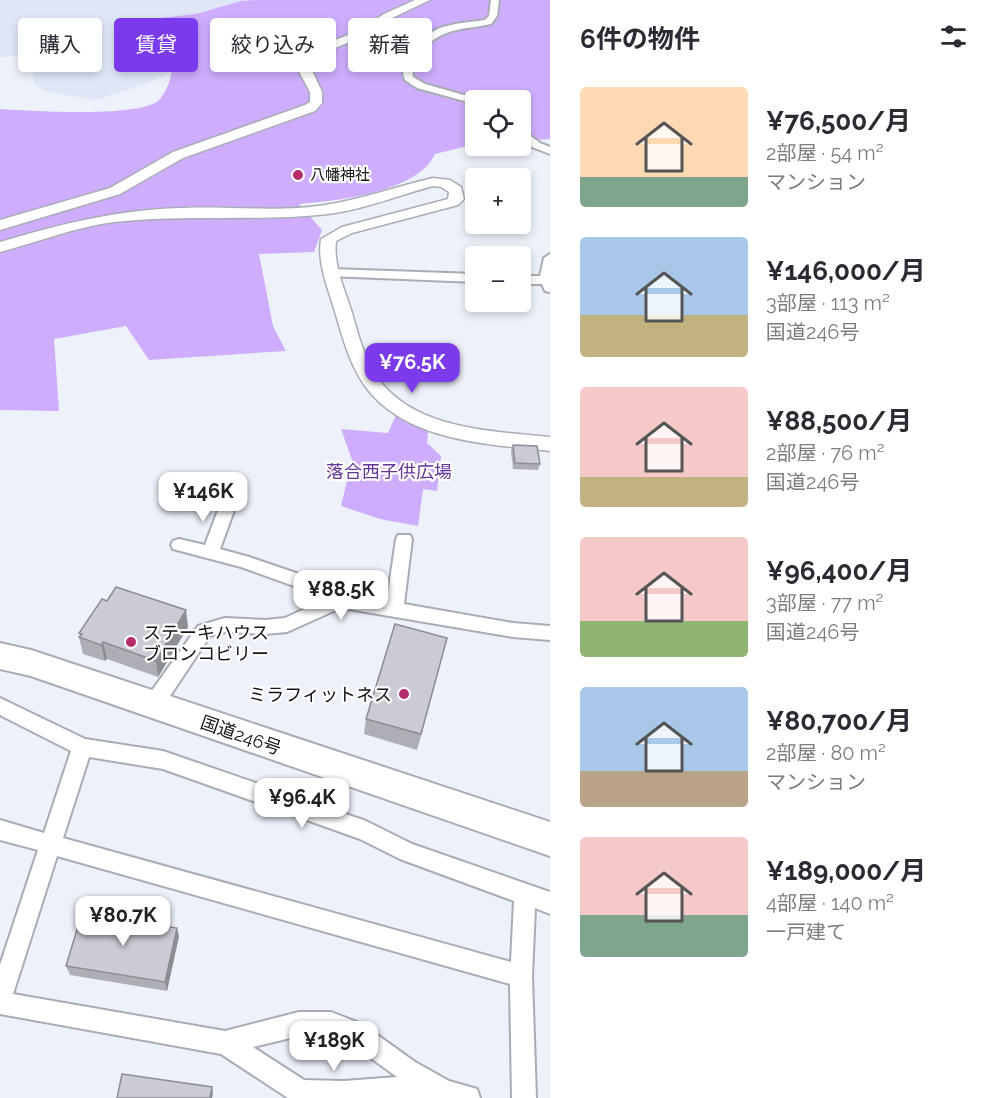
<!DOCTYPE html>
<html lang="ja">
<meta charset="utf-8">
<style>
body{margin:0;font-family:Raleway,"Noto Sans JP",sans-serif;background:#f2f2f3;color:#2b2b33;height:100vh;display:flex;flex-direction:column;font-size:22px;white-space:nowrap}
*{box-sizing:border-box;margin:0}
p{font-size:20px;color:#7c7c81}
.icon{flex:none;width:33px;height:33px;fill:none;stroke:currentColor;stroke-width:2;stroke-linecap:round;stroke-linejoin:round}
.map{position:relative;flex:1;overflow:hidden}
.side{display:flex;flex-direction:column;background:#fff;width:450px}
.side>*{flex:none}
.guide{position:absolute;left:18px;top:18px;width:441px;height:54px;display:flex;gap:12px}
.buttons{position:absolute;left:465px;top:90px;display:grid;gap:12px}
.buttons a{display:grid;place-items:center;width:66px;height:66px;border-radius:6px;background:#fff;box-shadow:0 3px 9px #0003;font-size:30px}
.price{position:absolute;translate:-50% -51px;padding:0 14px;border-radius:12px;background:#fff;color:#222;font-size:20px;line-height:39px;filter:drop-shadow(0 2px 3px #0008)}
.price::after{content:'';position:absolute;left:50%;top:36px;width:18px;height:14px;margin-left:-9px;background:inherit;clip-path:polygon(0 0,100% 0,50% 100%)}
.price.on{background:#7c3aed;color:#fff}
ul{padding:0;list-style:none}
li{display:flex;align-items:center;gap:18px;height:150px;padding:0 30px}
li span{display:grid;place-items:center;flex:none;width:168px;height:120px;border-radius:6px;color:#555}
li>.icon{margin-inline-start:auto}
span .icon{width:72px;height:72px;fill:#fffc;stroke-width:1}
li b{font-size:26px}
h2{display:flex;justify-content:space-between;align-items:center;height:72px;padding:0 30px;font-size:26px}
.tag{padding:0 21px;border-radius:6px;background:#fff;box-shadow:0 3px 9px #0003;font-size:21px;line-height:54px}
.tag.on{background:#7c3aed;color:#fff}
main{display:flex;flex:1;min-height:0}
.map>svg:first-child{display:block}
.built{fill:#dfe7f7}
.green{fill:#ceadfd}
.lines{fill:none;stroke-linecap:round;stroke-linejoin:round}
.minor-casing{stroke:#a8acb5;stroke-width:4}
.tertiary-casing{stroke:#a8acb5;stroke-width:3}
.trunk-casing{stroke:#a8acb5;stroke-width:4}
.minor{fill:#fff;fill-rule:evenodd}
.tertiary{fill:#fff;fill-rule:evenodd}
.trunk{fill:#fff;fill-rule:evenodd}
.wall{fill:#aeafb6}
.shaded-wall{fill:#8d8e94}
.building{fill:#cacbd4;stroke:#8d8e94;stroke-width:1.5}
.poi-dot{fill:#b52c6a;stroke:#fff;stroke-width:2}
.labels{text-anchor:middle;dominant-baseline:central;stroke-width:4.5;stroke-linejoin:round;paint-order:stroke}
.far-poi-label{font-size:15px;fill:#121316;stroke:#fff;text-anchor:start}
.park-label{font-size:18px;fill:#643696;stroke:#fff}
.poi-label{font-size:18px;fill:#121316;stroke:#fff;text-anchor:start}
.street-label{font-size:18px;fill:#121316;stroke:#fff}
</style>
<main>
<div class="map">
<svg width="550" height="1098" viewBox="0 0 550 1098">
<rect width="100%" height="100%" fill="#edf1fa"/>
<!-- built -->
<path class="built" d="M0 0H322L146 84 96 100 48 92 35 85 32 65 28 59 14 56 0 58Z"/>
<!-- green -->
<g class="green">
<path d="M258 0H550V139L521 141 520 100H476L475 144 435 154C418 192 337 201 299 204L322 230 314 252 259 254 273 326 286 351 149 360 126 326 54 339 59 411 0 410V109C27 111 142 118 159 100 171 87 172 69 175 53L152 19 196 14 241 1Z"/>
<path d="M143 47 150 65 129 68 123 49Z"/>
<path d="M396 415 428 432 427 443 441 456 437 491 423 489 418 526 380 519 341 506 352 460 341 429 388 433Z"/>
</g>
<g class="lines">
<!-- minor casing -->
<g class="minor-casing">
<g id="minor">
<path d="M491 0H499L497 16 491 24C463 30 442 27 422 51 416 58 411 67 413 77L425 84 481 100 472 103 417 88 405 80C396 59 424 33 443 27 456 23 471 22 485 20L489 16Z"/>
<path d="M520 128 540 143 550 147V154L532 147 520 137Z"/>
<path d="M550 254V292L545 291 542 284H520V276H540L544 258Z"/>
<path d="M332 269 476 274V282L328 276 326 273Z"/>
<path d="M228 499 234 501 236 505 220 549 249 557 334 586 339 596 387 601 396 539 398 535H410L412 539 404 604 513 623 550 626V640L513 637 348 609 336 610 287 632 265 634 225 632 210 636 160 711 153 713 146 711 144 705 146 699 198 626 225 618 265 620 285 618 324 600 322 596 241 567 173 549 171 545 173 541 179 539 205 545 220 505 222 501Z"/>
<path d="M0 698 85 739 163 751 366 821 412 844 550 892V914L535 908 532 976 536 1098H512L510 984 57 856 13 994 225 1031 299 1012H331L362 1024 415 1062 449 1081 477 1089 480 1098H288L221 1054 0 1014V965L38 850 0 840V820L44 833 71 751 0 715ZM89 757 163 769 360 839 400 859 514 901 511 962 63 838ZM299 1036H331L347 1041 397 1077 344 1081 304 1080 253 1047Z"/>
</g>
</g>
<!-- tertiary casing -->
<g class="tertiary-casing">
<g id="tertiary">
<path d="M415 0H430L392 18 366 35 307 60 322 92V103L315 111 183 158 120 194 0 230V220L110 188 173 152 305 105 310 102V92L294 62 298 55 358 31 384 14Z"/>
<path d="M433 178 450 180 461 187 464 199 458 205 352 233 336 241C333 266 345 290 352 313 358 334 364 358 377 377 414 430 492 431 550 437V451C488 444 406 442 365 386 350 365 343 339 336 315 329 290 317 265 321 239L342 227 448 199 449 192 441 187 433 186C400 195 362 210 328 214 257 222 185 214 114 222 75 227 38 242 0 252V242C61 224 120 209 184 208 232 206 283 213 331 204 365 198 399 186 433 178Z"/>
</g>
</g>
<!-- trunk casing -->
<g class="trunk-casing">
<path id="trunk" d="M0 643 31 650 550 822V856L31 676 0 669Z"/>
</g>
<!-- minor -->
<use href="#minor" class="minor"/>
<!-- tertiary -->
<use href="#tertiary" class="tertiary"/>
<!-- trunk -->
<use href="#trunk" class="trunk"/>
</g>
<!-- wall -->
<g class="wall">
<path d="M513 445 540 464 538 470 513 469 511 451Z"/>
<path d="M188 627 158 677 107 659 105 661 83 654 79 637 80 636 79 633Z"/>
<path d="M447 638 417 750 364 734 366 719Z"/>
<path d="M179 936 167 991 70 975 66 966Z"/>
</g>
<!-- shaded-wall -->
<g class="shaded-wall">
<path d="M186 610 188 627 158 677 156 661Z"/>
<path d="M447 638 443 654 417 750 421 734Z"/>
<path d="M103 642 107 659 105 661 101 645Z"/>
<path d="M177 928 179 936 167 991 165 982Z"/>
<path d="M212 1087 213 1093 212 1098H210Z"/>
</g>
<!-- building -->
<g class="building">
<path d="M513 445 537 446 540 464 515 463Z"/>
<path d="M116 587 186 610 156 661 103 642 101 645 79 637 82 634 79 633 102 599 107 601Z"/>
<path d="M395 624 447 638 421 734 366 719Z"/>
<path d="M82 913 177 928 165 982 66 966Z"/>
<path d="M122 1074 212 1087 210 1098H117Z"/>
</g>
<!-- markers -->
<g class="poi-dot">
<circle cx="298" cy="175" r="6"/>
<circle cx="131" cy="642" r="6"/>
<circle cx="404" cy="694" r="6"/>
</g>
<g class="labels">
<!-- far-poi labels -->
<g class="far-poi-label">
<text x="310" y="175">八幡神社</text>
</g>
<!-- park labels -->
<g class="park-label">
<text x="389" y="471">落合西子供広場</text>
</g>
<!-- poi labels -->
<g class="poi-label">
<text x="143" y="632">ステーキハウス<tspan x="143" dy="21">ブロンコビリー</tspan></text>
<text x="392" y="694" text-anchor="end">ミラフィットネス</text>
</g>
<!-- street labels -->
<g class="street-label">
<text transform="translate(241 735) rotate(19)">国道246号</text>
</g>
</g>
</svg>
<div class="buttons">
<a><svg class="icon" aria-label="locate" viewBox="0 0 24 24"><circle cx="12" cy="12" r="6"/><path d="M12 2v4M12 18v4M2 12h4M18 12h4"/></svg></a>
<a>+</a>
<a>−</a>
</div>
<b class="price on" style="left:412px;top:394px">¥76.5K</b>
<b class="price" style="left:203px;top:523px">¥146K</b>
<b class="price" style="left:341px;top:621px">¥88.5K</b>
<b class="price" style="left:302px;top:829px">¥96.4K</b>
<b class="price" style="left:123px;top:947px">¥80.7K</b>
<b class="price" style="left:334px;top:1072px">¥189K</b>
<div class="guide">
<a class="tag">購入</a>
<a class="tag on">賃貸</a>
<a class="tag">絞り込み</a>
<a class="tag">新着</a>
</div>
</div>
<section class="side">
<h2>6件の物件<svg class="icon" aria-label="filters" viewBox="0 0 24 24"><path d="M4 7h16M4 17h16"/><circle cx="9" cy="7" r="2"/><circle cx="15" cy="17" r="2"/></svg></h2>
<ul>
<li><span style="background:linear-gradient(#ffd9b3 75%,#7fa58c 0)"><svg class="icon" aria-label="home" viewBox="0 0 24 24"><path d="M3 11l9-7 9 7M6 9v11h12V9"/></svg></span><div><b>¥76,500/月</b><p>2部屋 · 54 m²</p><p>マンション</p></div></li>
<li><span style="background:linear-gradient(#a9c7e8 65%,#c2b280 0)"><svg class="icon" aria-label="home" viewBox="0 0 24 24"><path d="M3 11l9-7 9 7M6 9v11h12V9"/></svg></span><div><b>¥146,000/月</b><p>3部屋 · 113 m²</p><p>国道246号</p></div></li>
<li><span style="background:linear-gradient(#f6c9c9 75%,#c2b280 0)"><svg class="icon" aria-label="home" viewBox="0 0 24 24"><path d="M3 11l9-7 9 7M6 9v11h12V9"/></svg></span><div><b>¥88,500/月</b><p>2部屋 · 76 m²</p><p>国道246号</p></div></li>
<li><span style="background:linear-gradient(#f6c9c9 70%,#8fb573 0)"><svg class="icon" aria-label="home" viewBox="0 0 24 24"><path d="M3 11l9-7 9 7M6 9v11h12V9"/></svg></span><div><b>¥96,400/月</b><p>3部屋 · 77 m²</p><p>国道246号</p></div></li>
<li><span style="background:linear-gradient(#a9c7e8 70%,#b9a48a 0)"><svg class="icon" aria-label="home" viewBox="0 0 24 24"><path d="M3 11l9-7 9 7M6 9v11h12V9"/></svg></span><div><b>¥80,700/月</b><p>2部屋 · 80 m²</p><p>マンション</p></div></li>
<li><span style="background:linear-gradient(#f6c9c9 65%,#7fa58c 0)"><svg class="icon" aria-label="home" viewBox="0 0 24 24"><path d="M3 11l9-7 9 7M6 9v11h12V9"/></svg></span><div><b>¥189,000/月</b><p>4部屋 · 140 m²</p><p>一戸建て</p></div></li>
</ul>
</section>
</main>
